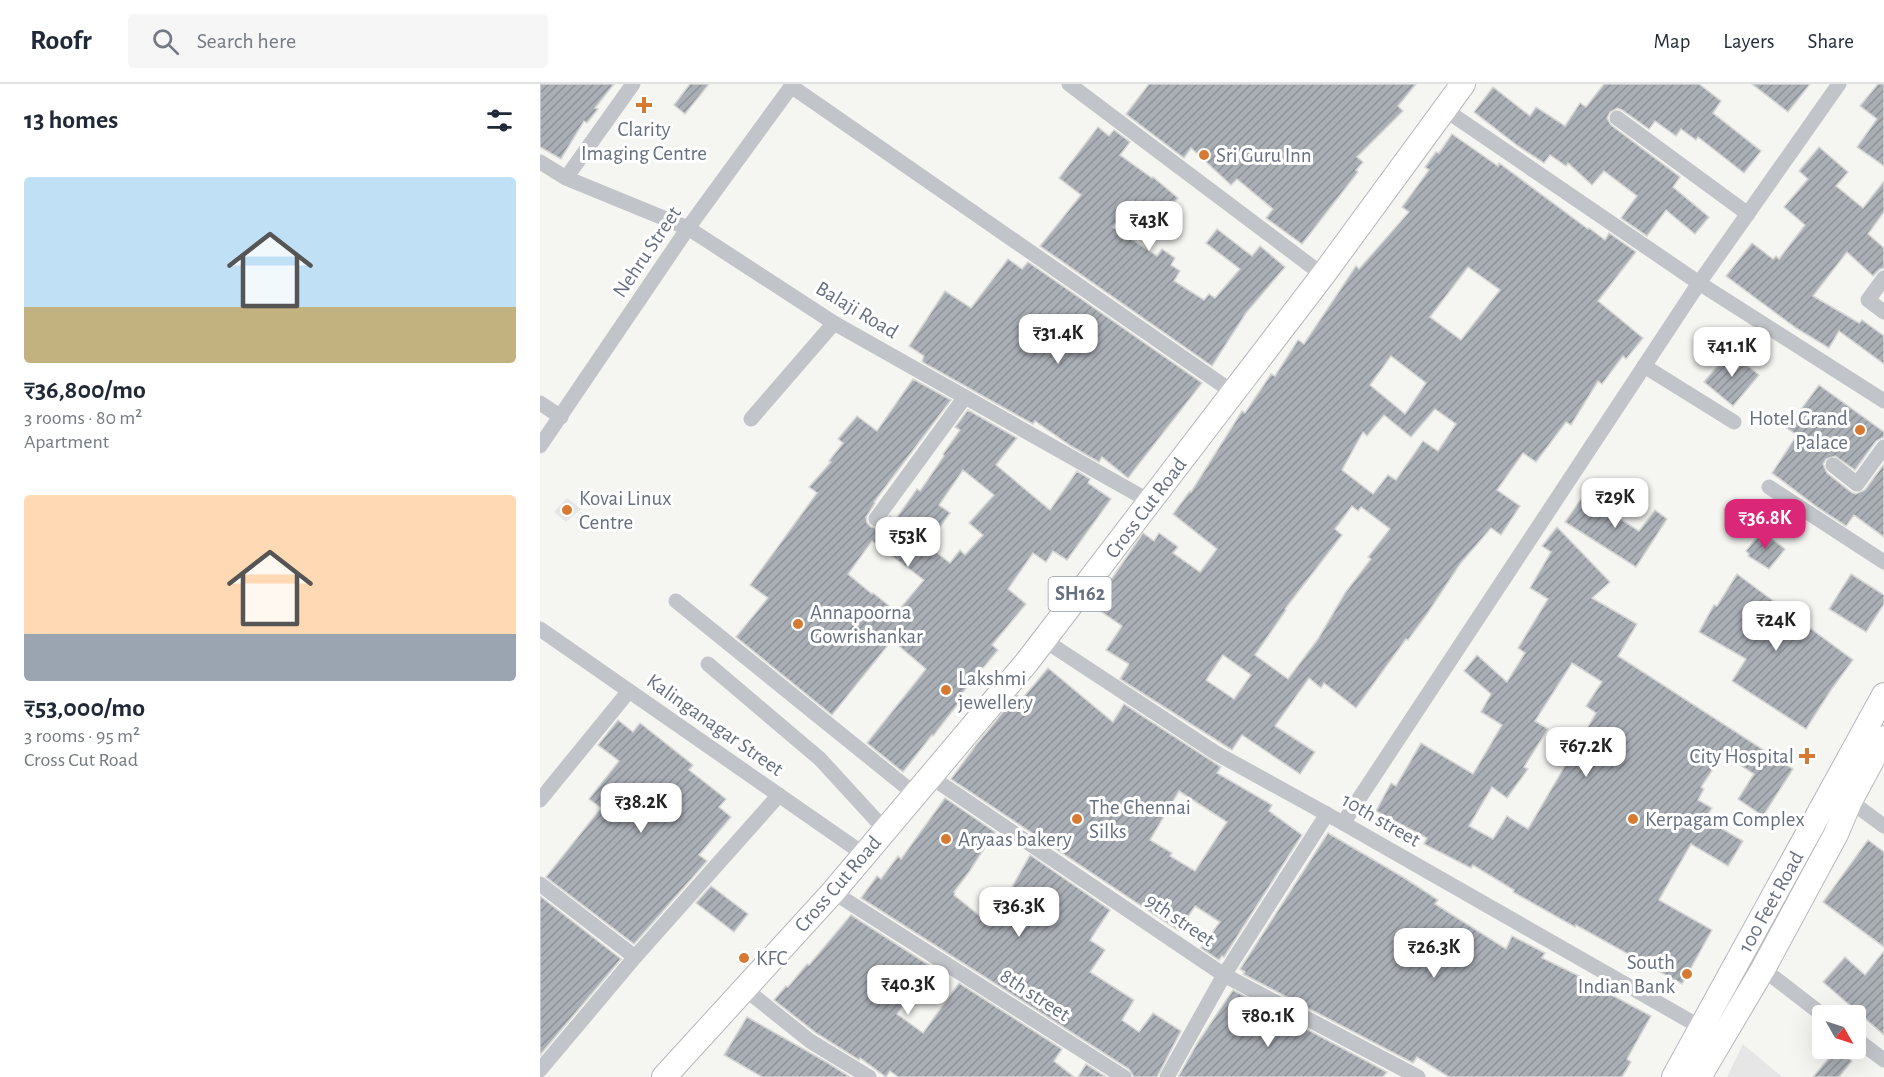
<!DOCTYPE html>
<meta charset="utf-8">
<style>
body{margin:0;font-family:"Alegreya Sans",sans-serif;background:#f6f6f7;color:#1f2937;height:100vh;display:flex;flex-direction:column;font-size:22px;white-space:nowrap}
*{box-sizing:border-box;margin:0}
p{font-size:20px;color:#747a83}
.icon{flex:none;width:33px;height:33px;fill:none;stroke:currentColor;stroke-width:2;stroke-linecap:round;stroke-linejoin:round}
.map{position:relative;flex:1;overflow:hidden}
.side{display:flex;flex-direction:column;background:#fff;width:540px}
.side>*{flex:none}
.needle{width:39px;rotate:129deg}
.controls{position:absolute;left:1272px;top:921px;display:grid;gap:12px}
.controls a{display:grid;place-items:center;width:54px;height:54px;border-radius:6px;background:#fff;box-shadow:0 6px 24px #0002;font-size:30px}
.price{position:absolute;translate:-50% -51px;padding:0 14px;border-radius:12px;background:#fff;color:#222;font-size:20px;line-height:39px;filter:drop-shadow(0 2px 3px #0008)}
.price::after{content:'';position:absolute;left:50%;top:36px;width:18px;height:14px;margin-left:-9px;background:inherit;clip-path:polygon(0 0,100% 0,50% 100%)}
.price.on{background:#db2777;color:#fff}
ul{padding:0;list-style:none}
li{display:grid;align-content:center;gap:12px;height:318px;padding:0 24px}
li span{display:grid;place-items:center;height:186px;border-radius:6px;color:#555}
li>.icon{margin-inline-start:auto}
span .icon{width:108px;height:108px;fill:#fffc;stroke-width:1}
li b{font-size:26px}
h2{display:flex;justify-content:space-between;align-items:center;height:72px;padding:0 24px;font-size:26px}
header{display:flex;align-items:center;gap:36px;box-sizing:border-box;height:84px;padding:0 30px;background:#fff;border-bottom:2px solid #e0e1e3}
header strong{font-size:28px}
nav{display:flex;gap:33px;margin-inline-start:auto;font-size:21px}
.search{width:420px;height:54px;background:#f6f6f7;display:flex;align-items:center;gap:15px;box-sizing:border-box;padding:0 21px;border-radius:6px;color:#747a83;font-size:22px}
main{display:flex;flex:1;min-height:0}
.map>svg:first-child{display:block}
.built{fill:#e6e6e6}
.building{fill:url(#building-hatch);stroke:#d6d7d5;stroke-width:1.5;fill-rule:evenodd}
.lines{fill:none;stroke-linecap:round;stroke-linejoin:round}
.primary-casing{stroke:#b5b7bb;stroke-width:26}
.street{stroke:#c1c4c8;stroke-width:15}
.primary{stroke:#fff;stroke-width:24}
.poi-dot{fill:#d67a32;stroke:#fff;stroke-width:2}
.labels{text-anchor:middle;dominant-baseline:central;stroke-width:6;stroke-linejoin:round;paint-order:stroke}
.shield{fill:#fff;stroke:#959ba7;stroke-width:1.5}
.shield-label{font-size:20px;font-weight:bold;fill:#677081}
.poi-label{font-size:21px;fill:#677081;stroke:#fff;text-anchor:start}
.street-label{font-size:21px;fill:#677081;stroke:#fff}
</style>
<header>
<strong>Roofr</strong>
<div class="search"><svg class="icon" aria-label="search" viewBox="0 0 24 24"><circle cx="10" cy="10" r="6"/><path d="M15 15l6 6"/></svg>Search here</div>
<nav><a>Map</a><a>Layers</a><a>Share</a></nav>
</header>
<main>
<section class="side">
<h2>13 homes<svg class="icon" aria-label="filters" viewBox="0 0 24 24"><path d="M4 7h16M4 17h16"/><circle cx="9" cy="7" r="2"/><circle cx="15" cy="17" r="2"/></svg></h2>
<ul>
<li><span style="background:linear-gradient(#bfe0f5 70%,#c2b280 0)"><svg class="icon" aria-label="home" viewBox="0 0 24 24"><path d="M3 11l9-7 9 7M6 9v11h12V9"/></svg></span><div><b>₹36,800/mo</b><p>3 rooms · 80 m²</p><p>Apartment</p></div></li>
<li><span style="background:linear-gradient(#ffd9b3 75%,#9aa5b1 0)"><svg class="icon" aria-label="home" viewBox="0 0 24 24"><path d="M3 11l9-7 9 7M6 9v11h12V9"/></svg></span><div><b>₹53,000/mo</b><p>3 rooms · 95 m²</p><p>Cross Cut Road</p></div></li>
</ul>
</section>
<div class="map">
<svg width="1344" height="993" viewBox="0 0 1344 993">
<defs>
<pattern id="building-hatch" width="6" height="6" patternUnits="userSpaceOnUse" patternTransform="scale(1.5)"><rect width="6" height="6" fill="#aaafb6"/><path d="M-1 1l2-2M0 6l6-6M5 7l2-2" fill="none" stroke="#8e9399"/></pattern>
</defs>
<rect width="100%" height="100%" fill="#f5f5f2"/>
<!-- built -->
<g class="built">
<path d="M27 414 41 425 26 438 14 428Z"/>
<path d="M1203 960 1242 993H1187Z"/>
</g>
<!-- building -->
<g class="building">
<path d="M0 0H74L55 24 58 25 47 39 44 37 21 75 0 63Z"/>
<path d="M150 0H169L145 30 134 21Z"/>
<path d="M609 0H876L858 22 863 27 817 73 823 78 816 86 818 88 762 160 726 134 733 125 697 95 691 101 651 64 644 74 586 30Z"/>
<path d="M1064 0H1159L1181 17 1173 29 1221 67 1204 89 1158 53 1156 56 1141 45 1136 52 1115 37 1109 45 1082 26 1077 24 1070 28 1067 34 1071 41 1140 93 1133 103 1169 133 1155 150 1126 126 1107 152 1081 134 1097 112 1064 87 1052 101 1028 79 1026 82 1010 71 1004 79 978 62 934 28 953 3 990 32 996 23 1025 42 1040 19 1046 23Z"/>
<path d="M1212 0H1270L1248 28Z"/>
<path d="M1338 0H1344V82L1317 63 1337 35 1320 22Z"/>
<path d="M558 43 569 52 574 46 590 58 580 71 612 94 613 93 638 114 618 137 593 117 573 143 617 172 622 165 635 174 631 181 640 187 634 197 664 216 669 210 675 214 700 185 666 159 677 145 712 172 720 162 745 183 706 229 672 282 500 162 541 111 519 94Z"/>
<path d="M912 50 958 82 959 79 1048 145 1049 144 1065 156 1069 149 1096 168 1058 217 1103 254 1086 275 1083 272 1062 300 1058 297 1031 341 1026 338 996 378 983 369 957 406 980 422 961 451 951 444 920 480 887 530 868 556 866 555 816 624 784 599 781 604 769 594 735 642 775 668 760 690 702 651 692 666 580 595 589 580 566 566 582 542 553 522 603 449 614 457 619 449 638 463 633 469 660 488 677 465 633 430 650 407 651 408 702 327 705 329 731 290 735 292 758 256 764 260 816 182 819 185 869 128 862 123 889 86 885 83 896 68 899 69ZM928 183 960 206 921 256 890 233ZM851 272 886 299 865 330 830 301ZM895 325 916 340 898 367 883 357 856 396 848 391 833 410 802 386 823 348 827 352 844 331 871 353ZM812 422 818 427 821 423 850 445 828 473 831 475 805 509 778 555 748 595 715 571 746 526 745 525 802 451 795 445ZM683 571 711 591 694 615 666 596Z"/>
<path d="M1279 63 1308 88 1296 102 1323 124 1344 97V128L1328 150 1344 164V184L1340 185 1333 192 1307 168 1273 212 1319 239 1322 236 1344 252V280L1299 247 1289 264 1256 244 1186 192 1212 159 1233 175 1236 172 1239 175 1265 141 1244 123 1268 95 1259 87Z"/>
<path d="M468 175 482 185 488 178 662 299 588 394 562 373 559 378 531 362 495 337 493 340 384 279 382 277 384 272 369 262 405 207 431 224Z"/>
<path d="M1190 267 1219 291 1193 322 1164 298Z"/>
<path d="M373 295 411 316 334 418 335 419 326 433 327 439 331 443 340 444 350 432 355 436 377 405 380 407 404 372 403 370 420 346 415 343 428 326 477 354 456 381 510 426 537 387 550 395 548 399 571 415 527 476 513 467 506 478 493 469 468 505 486 520 452 561 458 566 418 614 421 616 393 652 392 651 363 688 327 659 386 585 352 556 292 631 196 553 228 514 210 501 277 409 269 403 291 378 289 377 303 359 298 355 317 332 337 347ZM423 386 454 411 429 439 443 451 425 471 420 466 410 479 387 461 410 429 399 421ZM332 457 384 496 357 528 333 509 332 510 308 490Z"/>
<path d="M1279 301 1344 348V353L1336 357 1315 386 1295 372 1286 375 1283 380 1287 389 1311 408 1316 410 1325 406 1344 380V453L1314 431 1306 442 1277 423 1232 389 1257 351 1247 344Z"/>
<path d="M1046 408 1068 423 1066 426 1099 447 1115 426 1127 435 1096 483 1025 438Z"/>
<path d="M1017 443 1070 498 1052 514 1097 540 1078 572 1253 685 1223 732 1198 715 1214 690 1183 670 1161 703 1164 705 1158 716 1172 724 1165 735 1203 757 1188 782 1151 760 1119 816 1172 846 1142 900 1036 841 1035 843 973 808 974 806 933 781 931 784 884 760 887 754 836 727 851 699 856 702 881 659 933 690 962 641 941 628 951 610 924 587 937 571 967 598 985 569 978 564 1008 515 990 504 1011 468 1002 462ZM1032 579 1062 598 1046 622 1056 629 988 745 967 732 953 755 929 742 952 703 967 714 988 685 984 683 1008 645 995 637Z"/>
<path d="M1222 447 1245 465 1229 485 1208 472 1209 470 1206 467Z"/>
<path d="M1197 490 1313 576 1291 606 1266 645 1192 597 1206 575 1159 548 1174 521 1177 522Z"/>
<path d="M1311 490 1344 511V520L1326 548 1289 525Z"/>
<path d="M508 584 573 638 584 620 681 683 677 689 732 721 729 727 762 751 684 873 682 872 679 876 661 864 680 838 655 822 639 847 411 695 436 661 477 611 482 615ZM639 707 687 738 655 787 630 772 632 769 610 756Z"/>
<path d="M78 636 93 648 100 639 153 681 149 686 186 715 179 723 191 733 159 771 167 777 94 860 6 793 61 724 49 715 79 677 58 661Z"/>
<path d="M405 714 455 748 429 788 414 808 415 809 414 811 446 837 450 831 454 835 490 771 570 826 550 856 565 866 550 888 594 916 582 936 599 948 613 929 641 947 617 993H594L589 985 321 814 337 792 341 795 358 772 361 775Z"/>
<path d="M788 749 866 795 898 816 895 820 966 865 972 852 1005 869 1002 874 1039 892 1038 893 1111 932 1087 975 1091 978 1082 993H909L877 973 873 979 703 890 705 888 700 885Z"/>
<path d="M1328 756 1344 768V863L1283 818Z"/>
<path d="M171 802 208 830 194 848 156 819Z"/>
<path d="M0 812 81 875 0 971Z"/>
<path d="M311 831 392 883 357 930 383 949 419 899 522 965 514 977 534 993H358L350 987 346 993 320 974 319 976 276 949 234 916 246 902 248 903 267 880 269 881Z"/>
<path d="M1344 867V951L1283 898 1305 873 1325 891Z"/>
<path d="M693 906 847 988 843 993H638L658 958Z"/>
<path d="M207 933 288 979 310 993H222L184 971Z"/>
<path d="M1297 964 1312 977 1299 993H1273Z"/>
<path d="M546 980 566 993H538Z"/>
</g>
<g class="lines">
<!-- primary casing -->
<g class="primary-casing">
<g id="primary">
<path d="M124 993 293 808 487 578 783 191 923 0"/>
<path d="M1134 993 1344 611"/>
<path d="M1159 993 1223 885 1296 750 1310 717 1344 654"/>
</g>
</g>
<!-- street -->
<g class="street">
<path d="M529 0 783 191"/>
<path d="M251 2 694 309"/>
<path d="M904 25 1159 199 1344 317"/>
<path d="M1077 34 1208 130"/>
<path d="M0 78 26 94 148 144 294 239 611 418"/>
<path d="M26 94 93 0"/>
<path d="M1344 194 1328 216 1344 228"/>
<path d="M1104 282 1194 338"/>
<path d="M0 319 21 333"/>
<path d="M211 335 294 239"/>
<path d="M0 362 148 144 253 0"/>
<path d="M1293 381 1317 400 1344 363"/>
<path d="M1229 403 1344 478"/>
<path d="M336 435 425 313"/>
<path d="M136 517 376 711"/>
<path d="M0 545 325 771"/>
<path d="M504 556 676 669 803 739 1162 944"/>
<path d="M168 580 280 675 346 747"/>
<path d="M391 693 684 891 878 993"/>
<path d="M0 716 89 607"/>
<path d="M1310 717 1344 742"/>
<path d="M803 739 1159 199 1299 0"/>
<path d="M0 800 95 873"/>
<path d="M293 808 584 993"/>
<path d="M1223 885 1284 932"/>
<path d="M205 905 270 957 329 993"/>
<path d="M1316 955 1344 976"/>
<path d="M0 986 95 873 239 711"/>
<path d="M627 993 684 891 787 730"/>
</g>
<!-- primary -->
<use href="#primary" class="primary"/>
</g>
<!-- markers -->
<g class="poi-dot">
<path d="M101 12h6v6h6v6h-6v6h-6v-6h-6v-6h6z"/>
<circle cx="664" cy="71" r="6"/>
<circle cx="1320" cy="346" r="6"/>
<circle cx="27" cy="426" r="6"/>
<circle cx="258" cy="540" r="6"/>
<circle cx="406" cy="606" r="6"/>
<path d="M1264 663h6v6h6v6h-6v6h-6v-6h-6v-6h6z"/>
<circle cx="537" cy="735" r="6"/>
<circle cx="1093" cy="735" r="6"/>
<circle cx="406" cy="755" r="6"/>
<circle cx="204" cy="874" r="6"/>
<circle cx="1147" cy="890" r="6"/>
</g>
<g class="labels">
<!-- shield labels -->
<rect class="shield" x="508.5" y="493" width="63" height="34" rx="4.5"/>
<g class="shield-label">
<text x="540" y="510">SH162</text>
</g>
<!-- poi labels -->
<g class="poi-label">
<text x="104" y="45" text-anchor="middle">Clarity<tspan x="104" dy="24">Imaging Centre</tspan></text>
<text x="676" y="71">Sri Guru Inn</text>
<text x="1308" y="334" text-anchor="end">Hotel Grand<tspan x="1308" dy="24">Palace</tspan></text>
<text x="39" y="414">Kovai Linux<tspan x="39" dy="24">Centre</tspan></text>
<text x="270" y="528">Annapoorna<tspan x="270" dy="24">Gowrishankar</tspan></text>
<text x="418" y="594">Lakshmi<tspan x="418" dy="24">jewellery</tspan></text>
<text x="1254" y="672" text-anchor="end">City Hospital</text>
<text x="549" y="723">The Chennai<tspan x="549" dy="24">Silks</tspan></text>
<text x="1105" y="735">Kerpagam Complex</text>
<text x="418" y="755">Aryaas bakery</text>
<text x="216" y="874">KFC</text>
<text x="1135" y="878" text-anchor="end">South<tspan x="1135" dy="24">Indian Bank</tspan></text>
</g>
<!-- street labels -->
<g class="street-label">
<text transform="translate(107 168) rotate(-56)">Nehru Street</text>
<text transform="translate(317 226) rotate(31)">Balaji Road</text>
<text transform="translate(606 424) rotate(-53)">Cross Cut Road</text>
<text transform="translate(175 641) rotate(35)">Kalinganagar Street</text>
<text transform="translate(841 736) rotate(30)">10th street</text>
<text transform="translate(298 800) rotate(-49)">Cross Cut Road</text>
<text transform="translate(1231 818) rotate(-61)">100 Feet Road</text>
<text transform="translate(640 836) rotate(34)">9th street</text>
<text transform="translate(495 911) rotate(33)">8th street</text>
</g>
</g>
</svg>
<div class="controls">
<a><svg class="needle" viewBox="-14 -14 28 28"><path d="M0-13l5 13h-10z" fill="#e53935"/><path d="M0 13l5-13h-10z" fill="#747a83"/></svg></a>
</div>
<b class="price" style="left:609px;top:168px">₹43K</b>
<b class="price" style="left:518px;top:281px">₹31.4K</b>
<b class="price" style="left:1192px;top:294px">₹41.1K</b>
<b class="price" style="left:1075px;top:445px">₹29K</b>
<b class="price on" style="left:1225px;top:466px">₹36.8K</b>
<b class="price" style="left:368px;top:484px">₹53K</b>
<b class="price" style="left:1236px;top:568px">₹24K</b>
<b class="price" style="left:1046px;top:694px">₹67.2K</b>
<b class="price" style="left:101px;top:750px">₹38.2K</b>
<b class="price" style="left:479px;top:854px">₹36.3K</b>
<b class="price" style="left:894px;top:895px">₹26.3K</b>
<b class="price" style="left:368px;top:932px">₹40.3K</b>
<b class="price" style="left:728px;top:964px">₹80.1K</b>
</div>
</main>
